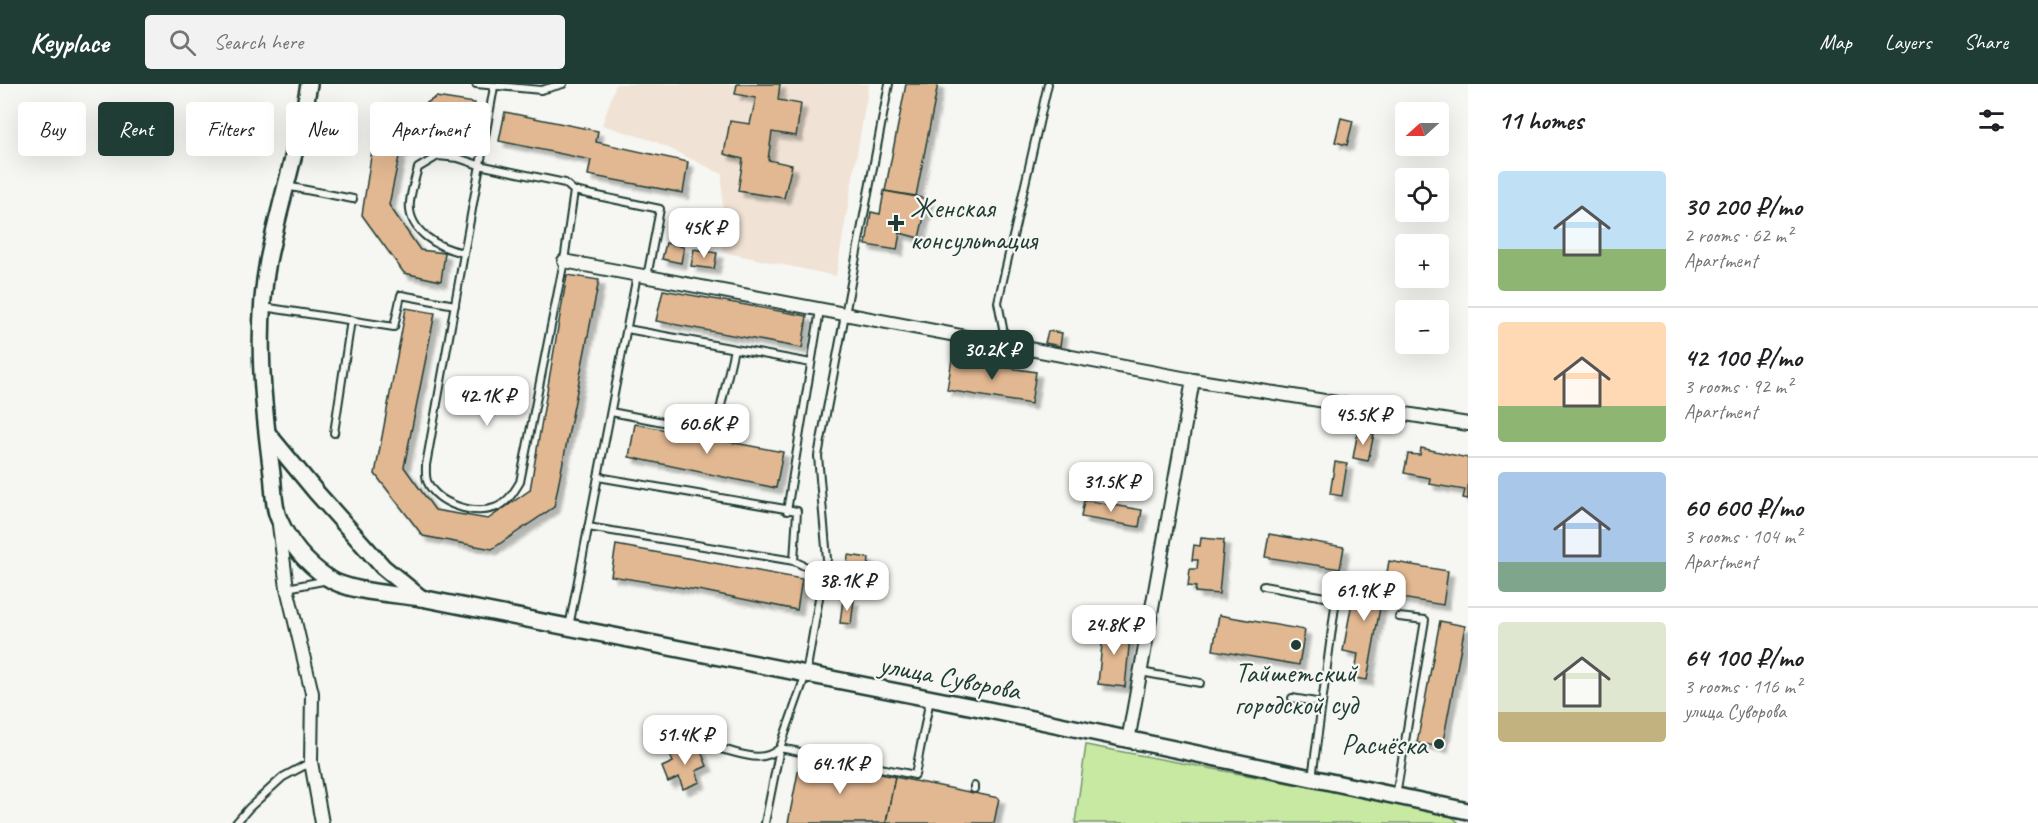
<!DOCTYPE html>
<meta charset="utf-8">
<style>
body{margin:0;font-family:Caveat,sans-serif;background:#f2f2f2;color:#202124;height:100vh;display:flex;flex-direction:column;font-size:22px;white-space:nowrap}
*{box-sizing:border-box;margin:0}
p{font-size:20px;color:#757577}
.icon{flex:none;width:33px;height:33px;fill:none;stroke:currentColor;stroke-width:2;stroke-linecap:round;stroke-linejoin:round}
.map{position:relative;flex:1;overflow:hidden}
.panel{display:flex;flex-direction:column;background:#fff;width:570px}
.panel>*{flex:none}
.banner{position:absolute;left:18px;top:18px;width:570px;height:54px;display:flex;gap:12px}
.needle{width:39px;rotate:249deg}
.tools{position:absolute;left:1395px;top:18px;display:grid;gap:12px}
.tools a{display:grid;place-items:center;width:54px;height:54px;border-radius:6px;background:#fff;box-shadow:0 6px 24px #0002;font-size:30px}
.price{position:absolute;translate:-50% -51px;padding:0 14px;border-radius:12px;background:#fff;color:#222;font-size:20px;line-height:39px;filter:drop-shadow(0 2px 3px #0008)}
.price::after{content:'';position:absolute;left:50%;top:36px;width:18px;height:14px;margin-left:-9px;background:inherit;clip-path:polygon(0 0,100% 0,50% 100%)}
.price.active{background:#1f3d34;color:#fff}
ul{padding:0;list-style:none}
li{display:flex;align-items:center;gap:18px;height:150px;padding:0 30px}
li+li{border-top:2px solid #e0e0e0}
li span{display:grid;place-items:center;flex:none;width:168px;height:120px;border-radius:6px;color:#555}
li>.icon{margin-inline-start:auto}
span .icon{width:72px;height:72px;fill:#fffc;stroke-width:1}
li b{font-size:26px}
h2{display:flex;justify-content:space-between;align-items:center;height:72px;padding:0 30px;font-size:26px}
.tag{padding:0 21px;border-radius:6px;background:#fff;box-shadow:0 6px 24px #0002;font-size:21px;line-height:54px}
.tag.active{background:#1f3d34;color:#fff}
header{display:flex;align-items:center;gap:36px;box-sizing:border-box;height:84px;padding:0 30px;background:#1f3d34;color:#fff}
header strong{font-size:28px}
nav{display:flex;gap:33px;margin-inline-start:auto;font-size:21px}
.search{width:420px;height:54px;background:#f2f2f2;display:flex;align-items:center;gap:15px;box-sizing:border-box;padding:0 21px;border-radius:6px;color:#757577;font-size:22px}
main{display:flex;flex:1;min-height:0}
.map>svg:first-child{display:block}
.built{fill:#f0e3d5}
.green{fill:#c8e9a1;stroke:#74936a;stroke-width:1.5}
.building{fill:#e2b892;stroke:#1f3d34;stroke-width:1.5;filter:url(#shadow)}
.lines{fill:none;stroke-linecap:round;stroke-linejoin:round}
.service-casing{stroke:#1f3d34;stroke-width:10}
.minor-casing{stroke:#1f3d34;stroke-width:16}
.tertiary-casing{stroke:#1f3d34;stroke-width:20}
.service{stroke:#f6f6f2;stroke-width:6}
.minor{stroke:#f6f6f2;stroke-width:12}
.tertiary{stroke:#f6f6f2;stroke-width:15}
.poi-dot{fill:#1f3d34;stroke:#f6f6f2;stroke-width:2}
.labels{text-anchor:middle;dominant-baseline:central;stroke-width:4.5;stroke-linejoin:round;paint-order:stroke}
.poi-label{font-size:28px;fill:#1f3d34;stroke:#f6f6f2;text-anchor:start}
.street-label{font-size:28px;fill:#1f3d34;stroke:#f6f6f2}
</style>
<header>
<strong>Keyplace</strong>
<div class="search"><svg class="icon" aria-label="search" viewBox="0 0 24 24"><circle cx="10" cy="10" r="6"/><path d="M15 15l6 6"/></svg>Search here</div>
<nav><a>Map</a><a>Layers</a><a>Share</a></nav>
</header>
<main>
<div class="map">
<svg width="1468" height="739" viewBox="0 0 1468 739">
<defs>
<filter id="shadow"><feDropShadow dx="5.5" dy="5.5" stdDeviation="1.5" flood-color="#0004"/></filter>
</defs>
<rect width="100%" height="100%" fill="#f6f6f2"/>
<filter id="ink" filterUnits="userSpaceOnUse"><feTurbulence type="fractalNoise" baseFrequency=".0167" numOctaves="2"/><feDisplacementMap in="SourceGraphic" scale="12" xChannelSelector="R" yChannelSelector="G"/><feConvolveMatrix kernelMatrix="1 2 1 2 8 2 1 2 1" color-interpolation-filters="sRGB"/></filter>
<g filter="url(#ink)">
<!-- built -->
<path class="built" d="M616 0H869L836 192 723 168 722 90 654 57 602 41Z"/>
<!-- green -->
<path class="green" d="M1086 661 1448 729 1459 739H1075Z"/>
<!-- building -->
<g class="building">
<path d="M737 0H780L778 16 801 20 796 52 772 48 768 76 792 81 784 114 738 107 743 75 724 70 730 37 750 40 756 14 735 10Z"/>
<path d="M906 0H938L916 112 885 107Z"/>
<path d="M436 13 475 19 470 46 443 39 400 68 389 121 420 166 445 169 441 197 404 189 362 131 374 53Z"/>
<path d="M505 28 598 47 596 58 688 78 683 109 588 91 591 76 499 57Z"/>
<path d="M1341 34 1353 37 1347 61 1335 58Z"/>
<path d="M884 107 928 115 919 154 900 149 897 166 866 161 871 128 880 130Z"/>
<path d="M666 159 684 163 681 179 662 175Z"/>
<path d="M694 165 717 169 714 185 691 182Z"/>
<path d="M567 191 599 196 554 423 492 465 423 452 375 390 406 224 435 229 404 383 435 426 488 435 530 406Z"/>
<path d="M663 206 807 232 802 264 656 237Z"/>
<path d="M1048 247 1062 249 1060 262 1045 259Z"/>
<path d="M952 275 1036 288 1031 320 947 306Z"/>
<path d="M635 340 783 368 776 404 629 373Z"/>
<path d="M1358 347 1374 350 1368 377 1353 374Z"/>
<path d="M1421 364 1468 374V415L1463 414 1465 406 1429 400 1430 394 1404 389 1408 370 1420 371Z"/>
<path d="M1335 378 1347 380 1342 412 1330 410Z"/>
<path d="M1084 416 1142 426 1139 443 1081 433Z"/>
<path d="M1269 450 1344 463 1340 485 1265 473Z"/>
<path d="M1201 454 1224 456 1219 510 1195 508 1196 503 1188 502 1190 485H1197L1198 476H1192L1194 461 1200 462Z"/>
<path d="M616 461 802 495 797 526 703 507 611 492Z"/>
<path d="M848 471 869 474 867 496 846 494Z"/>
<path d="M1389 477 1448 487 1443 521 1383 511Z"/>
<path d="M1357 491 1385 496 1367 596 1354 594 1358 570 1343 567Z"/>
<path d="M843 515 854 516 851 540 840 539Z"/>
<path d="M1219 531 1305 546 1299 581 1213 566Z"/>
<path d="M1440 537 1465 542 1442 663 1417 659Z"/>
<path d="M1104 540 1131 543 1125 603 1098 600Z"/>
<path d="M684 660 688 670 700 665 707 682 696 687 700 698 683 705 679 693 668 698 662 683 673 678 668 666Z"/>
<path d="M801 673 895 693 886 739H788Z"/>
<path d="M895 693 999 714 994 739H886Z"/>
</g>
<g class="lines">
<!-- service casing -->
<g class="service-casing">
<g id="service">
<path d="M476 0 541 6 563 0"/>
<path d="M286 102 353 115"/>
<path d="M574 107 660 125 647 193"/>
<path d="M464 169C438 164 407 147 410 118 411 107 415 95 418 84L438 72 458 74 479 81 565 99 574 107 564 177 520 398C514 408 507 420 494 424 473 431 438 420 428 399 425 394 426 386 426 381 448 255 471 129 494 3"/>
<path d="M263 223 394 243 401 211 455 221"/>
<path d="M627 245 811 279"/>
<path d="M1006 260 998 218 1048 0"/>
<path d="M611 328 715 348 734 265"/>
<path d="M334 349 351 236"/>
<path d="M787 427 820 226"/>
<path d="M588 443 794 477 797 427 598 393"/>
<path d="M794 477 823 491"/>
<path d="M1263 502 1336 515 1312 694"/>
<path d="M287 504 328 496"/>
<path d="M569 543 637 191"/>
<path d="M1141 588 1200 599"/>
<path d="M1292 614 1322 619"/>
<path d="M721 665C743 670 762 680 780 664L806 590 823 491 827 475 818 372 889 0"/>
<path d="M974 705V702"/>
<path d="M1396 712 1425 536 1399 533"/>
<path d="M236 739 249 724 283 693 311 678"/>
<path d="M765 739 780 664 915 691 930 615"/>
</g>
</g>
<!-- minor casing -->
<g class="minor-casing">
<g id="minor">
<path d="M564 177 1193 296 1468 340"/>
<path d="M279 441 287 504 312 609 311 678 322 739"/>
<path d="M1128 657 1193 296"/>
</g>
</g>
<!-- tertiary casing -->
<g class="tertiary-casing">
<g id="tertiary">
<path d="M309 0C299 60 280 118 268 177 255 247 263 321 272 390 274 404 273 423 279 435 289 459 307 480 328 494 348 508 395 510 421 514L984 625 1468 727"/>
<path d="M268 350 316 408 383 483 421 514"/>
</g>
</g>
<!-- service -->
<use href="#service" class="service"/>
<!-- minor -->
<use href="#minor" class="minor"/>
<!-- tertiary -->
<use href="#tertiary" class="tertiary"/>
</g>
</g>
<!-- markers -->
<g class="poi-dot">
<path d="M893 130h6v6h6v6h-6v6h-6v-6h-6v-6h6z"/>
<circle cx="1296" cy="561" r="6"/>
<circle cx="1439" cy="660" r="6"/>
</g>
<g class="labels">
<!-- poi labels -->
<g class="poi-label">
<text x="910" y="123">Женская<tspan x="910" dy="32">консультация</tspan></text>
<text x="1296" y="588" text-anchor="middle">Тайшетский<tspan x="1296" dy="32">городской суд</tspan></text>
<text x="1427" y="660" text-anchor="end">Расчёsка</text>
</g>
<!-- street labels -->
<g class="street-label">
<text transform="translate(950 593) rotate(11)">улица Суворова</text>
</g>
</g>
</svg>
<div class="tools">
<a><svg class="needle" viewBox="-14 -14 28 28"><path d="M0-13l5 13h-10z" fill="#e53935"/><path d="M0 13l5-13h-10z" fill="#757577"/></svg></a>
<a><svg class="icon" aria-label="locate" viewBox="0 0 24 24"><circle cx="12" cy="12" r="6"/><path d="M12 2v4M12 18v4M2 12h4M18 12h4"/></svg></a>
<a>+</a>
<a>−</a>
</div>
<b class="price" style="left:704px;top:175px">45K ₽</b>
<b class="price active" style="left:992px;top:297px">30.2K ₽</b>
<b class="price" style="left:487px;top:343px">42.1K ₽</b>
<b class="price" style="left:1363px;top:362px">45.5K ₽</b>
<b class="price" style="left:707px;top:371px">60.6K ₽</b>
<b class="price" style="left:1111px;top:429px">31.5K ₽</b>
<b class="price" style="left:847px;top:528px">38.1K ₽</b>
<b class="price" style="left:1364px;top:538px">61.9K ₽</b>
<b class="price" style="left:1114px;top:572px">24.8K ₽</b>
<b class="price" style="left:685px;top:682px">51.4K ₽</b>
<b class="price" style="left:840px;top:711px">64.1K ₽</b>
<div class="banner">
<a class="tag">Buy</a>
<a class="tag active">Rent</a>
<a class="tag">Filters</a>
<a class="tag">New</a>
<a class="tag">Apartment</a>
</div>
</div>
<section class="panel">
<h2>11 homes<svg class="icon" aria-label="filters" viewBox="0 0 24 24"><path d="M4 7h16M4 17h16"/><circle cx="9" cy="7" r="2"/><circle cx="15" cy="17" r="2"/></svg></h2>
<ul>
<li><span style="background:linear-gradient(#bfe0f5 65%,#8fb573 0)"><svg class="icon" aria-label="home" viewBox="0 0 24 24"><path d="M3 11l9-7 9 7M6 9v11h12V9"/></svg></span><div><b>30 200 ₽/mo</b><p>2 rooms · 62 m²</p><p>Apartment</p></div></li>
<li><span style="background:linear-gradient(#ffd9b3 70%,#8fb573 0)"><svg class="icon" aria-label="home" viewBox="0 0 24 24"><path d="M3 11l9-7 9 7M6 9v11h12V9"/></svg></span><div><b>42 100 ₽/mo</b><p>3 rooms · 92 m²</p><p>Apartment</p></div></li>
<li><span style="background:linear-gradient(#a9c7e8 75%,#7fa58c 0)"><svg class="icon" aria-label="home" viewBox="0 0 24 24"><path d="M3 11l9-7 9 7M6 9v11h12V9"/></svg></span><div><b>60 600 ₽/mo</b><p>3 rooms · 104 m²</p><p>Apartment</p></div></li>
<li><span style="background:linear-gradient(#dfe7d0 75%,#c2b280 0)"><svg class="icon" aria-label="home" viewBox="0 0 24 24"><path d="M3 11l9-7 9 7M6 9v11h12V9"/></svg></span><div><b>64 100 ₽/mo</b><p>3 rooms · 116 m²</p><p>улица Суворова</p></div></li>
</ul>
</section>
</main>
